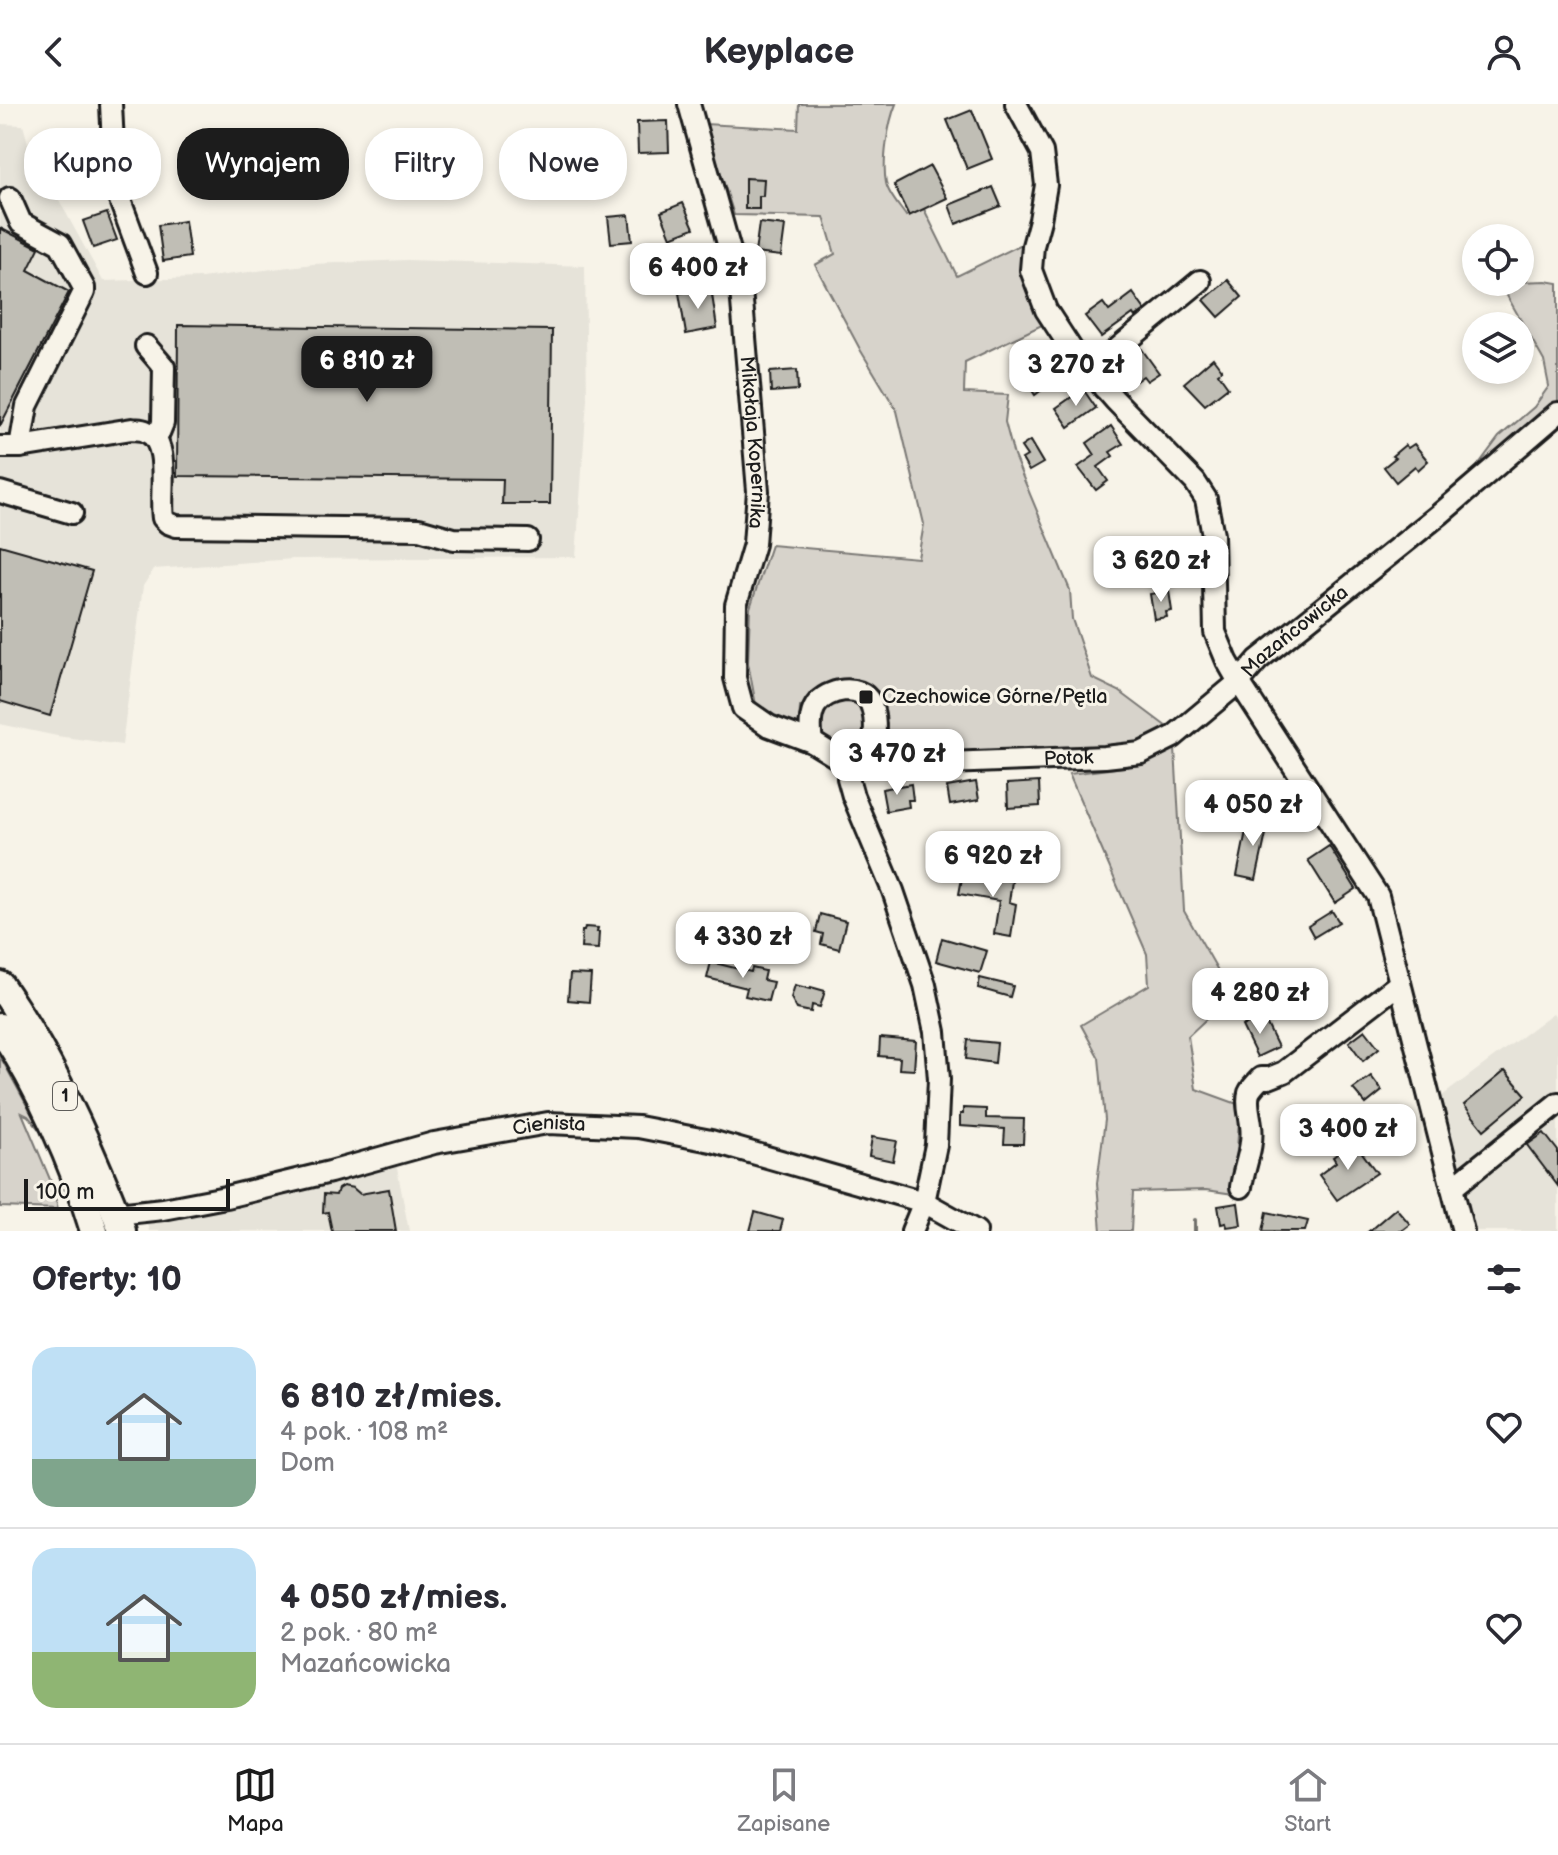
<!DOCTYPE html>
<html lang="pl">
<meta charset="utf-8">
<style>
body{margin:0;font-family:"Balsamiq Sans",sans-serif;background:#f7f7f7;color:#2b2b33;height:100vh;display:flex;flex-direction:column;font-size:30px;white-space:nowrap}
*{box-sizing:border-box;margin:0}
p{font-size:26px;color:#7c7c81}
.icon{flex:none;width:44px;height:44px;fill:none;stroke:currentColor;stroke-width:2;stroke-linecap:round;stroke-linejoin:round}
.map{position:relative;height:1127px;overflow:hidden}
.side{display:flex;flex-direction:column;background:#fff;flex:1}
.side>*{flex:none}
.banner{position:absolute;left:24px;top:24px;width:800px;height:72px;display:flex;gap:16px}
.buttons{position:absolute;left:1462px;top:120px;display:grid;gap:16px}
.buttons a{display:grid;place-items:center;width:72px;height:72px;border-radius:50%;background:#fff;box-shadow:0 4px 12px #0003;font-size:40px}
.scale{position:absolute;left:24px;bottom:20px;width:206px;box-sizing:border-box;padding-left:8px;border:4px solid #1c1c1c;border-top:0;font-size:22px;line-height:28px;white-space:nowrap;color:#1c1c1c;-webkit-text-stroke:6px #f7f3e8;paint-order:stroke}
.price{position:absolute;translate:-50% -68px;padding:0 18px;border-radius:16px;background:#fff;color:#222;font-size:26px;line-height:52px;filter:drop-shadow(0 2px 4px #0008)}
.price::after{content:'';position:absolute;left:50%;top:48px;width:24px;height:18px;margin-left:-12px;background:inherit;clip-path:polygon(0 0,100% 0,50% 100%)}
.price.on{background:#1c1c1c;color:#fff}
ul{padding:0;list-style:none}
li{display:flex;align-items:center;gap:24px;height:200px;padding:0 32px}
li+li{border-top:2px solid #e1e1e2}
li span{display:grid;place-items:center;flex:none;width:224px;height:160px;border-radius:24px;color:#555}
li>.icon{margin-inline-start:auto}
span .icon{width:96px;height:96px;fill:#fffc;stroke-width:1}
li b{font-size:34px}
h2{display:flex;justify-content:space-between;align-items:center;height:96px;padding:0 32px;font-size:34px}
.pill{padding:0 28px;border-radius:32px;background:#fff;box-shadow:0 4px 12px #0003;font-size:28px;line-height:72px}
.pill.on{background:#1c1c1c;color:#fff}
header{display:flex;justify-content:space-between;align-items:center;height:104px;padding:0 32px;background:#fff;font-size:36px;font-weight:600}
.menu{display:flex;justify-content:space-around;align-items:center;height:112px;border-top:2px solid #e1e1e2;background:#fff;font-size:22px;color:#7c7c81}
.menu a{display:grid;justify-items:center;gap:4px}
.menu .on{color:#1c1c1c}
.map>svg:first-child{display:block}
.built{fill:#e6e3d9}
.green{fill:#d7d3cb;stroke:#7a7874;stroke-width:2}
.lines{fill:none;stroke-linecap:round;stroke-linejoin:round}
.stream{stroke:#72716c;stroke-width:4}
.building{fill:#c0beb5;stroke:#1c1c1c;stroke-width:2}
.minor-casing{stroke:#1c1c1c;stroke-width:26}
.major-casing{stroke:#1c1c1c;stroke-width:32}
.minor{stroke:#f7f3e8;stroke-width:20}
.major{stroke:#f7f3e8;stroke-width:26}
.poi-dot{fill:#1c1c1c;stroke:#f7f3e8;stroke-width:3}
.labels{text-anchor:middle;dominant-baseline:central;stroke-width:6;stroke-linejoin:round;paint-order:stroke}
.shield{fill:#f7f3e8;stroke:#5e5c59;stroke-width:2}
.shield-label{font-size:18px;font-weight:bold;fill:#1c1c1c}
.street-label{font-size:20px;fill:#1c1c1c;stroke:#f7f3e8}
.poi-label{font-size:20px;fill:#1c1c1c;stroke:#f7f3e8;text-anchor:start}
</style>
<header><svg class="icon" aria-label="back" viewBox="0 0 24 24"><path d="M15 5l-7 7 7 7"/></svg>Keyplace<svg class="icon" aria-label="person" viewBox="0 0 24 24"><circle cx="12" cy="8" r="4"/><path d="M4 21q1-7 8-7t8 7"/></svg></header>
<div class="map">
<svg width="1558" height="1127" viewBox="0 0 1558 1127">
<rect width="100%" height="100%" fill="#f7f3e8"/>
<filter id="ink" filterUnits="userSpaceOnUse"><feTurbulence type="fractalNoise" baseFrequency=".0125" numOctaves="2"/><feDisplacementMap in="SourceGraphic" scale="16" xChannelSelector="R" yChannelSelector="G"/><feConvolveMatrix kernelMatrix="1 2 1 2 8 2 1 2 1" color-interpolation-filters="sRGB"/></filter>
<g filter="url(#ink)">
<!-- built -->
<g class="built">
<path d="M0 20 23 21 28 39 103 177 201 174 313 160 407 156 585 162 587 295 576 453 293 455 154 465 143 482 122 641 57 632 0 620Z"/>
<path d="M1553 909 1558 916V990L1459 1068 1438 995Z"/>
<path d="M1558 1007V1127H1476L1463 1084Z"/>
<path d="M396 1059 409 1127H149L147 1120 260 1098Z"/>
</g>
<!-- green -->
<g class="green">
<path d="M799 0H896C888 19 882 58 886 79 888 90 900 103 906 112L924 105 957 172 1026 138 1021 170 1046 219 965 258 964 289 1008 291 1005 318 1014 352 1070 486 1072 515 1092 574 1119 587 1171 626 1133 642 957 653 885 647 887 621 875 592 816 590 800 603 799 620 777 615 756 601 748 559 750 504 771 441 918 454 924 420 897 307 861 247 815 161 835 150 824 113 734 111 705 20 798 25Z"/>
<path d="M1546 177 1558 179V299L1467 376 1499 333 1534 303 1549 282 1544 257 1506 190 1517 178Z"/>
<path d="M854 594 867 608C865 629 868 642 844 647L821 637 816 611 827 596Z"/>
<path d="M1175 644 1184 807 1232 891 1188 932 1196 985 1240 1001 1234 1090 1206 1086 1133 1088 1131 1127H1101L1097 1079 1105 1016 1099 954 1081 921 1149 881 1147 850 1069 670 1140 661Z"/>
<path d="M0 952 42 1029 28 1012 22 1009 52 1080 58 1105 0 1103Z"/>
</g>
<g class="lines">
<!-- stream -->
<path class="stream" d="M1195 1116V1127"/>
</g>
<!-- building -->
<g class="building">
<path d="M972 6 992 55 967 65 947 16Z"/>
<path d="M668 17 669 48 638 49 637 18Z"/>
<path d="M244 44 245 67 223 68 221 45Z"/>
<path d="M74 47H93V74H74V66L72 67Z"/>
<path d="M930 62 947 94 909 112 894 81Z"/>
<path d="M745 74 764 75 763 92H759V105H745Z"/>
<path d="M993 83 1001 102 956 120 949 101Z"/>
<path d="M683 99 694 124 671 133 661 108Z"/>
<path d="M107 109 117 136 93 144 83 117Z"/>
<path d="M629 111 632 137 611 139 608 113Z"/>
<path d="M185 117 190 153 163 157 158 121Z"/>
<path d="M759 119 785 122 781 152 755 149Z"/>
<path d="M0 124 39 144 28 166 69 188 0 322Z"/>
<path d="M1228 176 1242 193 1219 213 1204 196Z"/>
<path d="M711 184 717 224 686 230 679 189Z"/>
<path d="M1133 189 1145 206 1135 213 1133 210 1101 233 1085 212 1103 199 1109 207Z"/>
<path d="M178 221 552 226 550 400H502L503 375 177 372Z"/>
<path d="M1049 240 1068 266 1035 291 1022 271 1033 263 1028 255Z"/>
<path d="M1141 244 1159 269 1147 277 1143 272 1136 277 1122 260Z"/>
<path d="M1213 254 1222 266 1218 269 1228 283 1205 301 1184 279Z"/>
<path d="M797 266 798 286 771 288 770 268Z"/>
<path d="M1083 285 1096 304 1069 323 1056 304Z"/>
<path d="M1111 322 1123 340 1110 348 1113 352 1098 363 1108 377 1096 386 1078 363 1095 351 1087 339Z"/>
<path d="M1030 337 1043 359 1029 367 1022 355 1027 352 1021 343Z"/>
<path d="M1414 340 1428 357 1418 366 1415 362 1396 378 1384 363 1395 354 1392 352 1405 341 1408 344Z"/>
<path d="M0 441 92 467 50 612 0 597Z"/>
<path d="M1169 487 1172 507 1166 508 1167 513 1154 515 1150 490Z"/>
<path d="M976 678 979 696 950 701 947 683Z"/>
<path d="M1039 678 1040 702 1008 704 1007 680Z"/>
<path d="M911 680 913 696H908L909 703 886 707 882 685Z"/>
<path d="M1249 712 1269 716 1256 776 1237 772Z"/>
<path d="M1329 742 1356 785 1335 799 1308 756Z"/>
<path d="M963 769 1012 777 1009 798 1016 800 1011 833 994 830 999 797 959 790Z"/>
<path d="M1332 807 1339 818 1314 833 1308 822Z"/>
<path d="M820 810 846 817 839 845 821 840 823 830 816 828Z"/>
<path d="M585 823 598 824 597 828H599L598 845 581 844 582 827H584Z"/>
<path d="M942 834 987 847 980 869 936 857Z"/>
<path d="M711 858 751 868 752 864 765 867 763 876 773 878 768 897 745 892 747 884 707 874Z"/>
<path d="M570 870 591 871 589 898 568 896Z"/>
<path d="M980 874 1013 882 1010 893 978 884Z"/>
<path d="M795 881 811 885V883L825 887 820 903 812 901 811 908 797 905 791 894Z"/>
<path d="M1263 912 1278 943 1257 953 1242 922Z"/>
<path d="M1365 926 1379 944 1363 957 1349 938Z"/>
<path d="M880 934 916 937 914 966 899 965 900 954 879 952Z"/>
<path d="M968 936 997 939 995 959 966 955Z"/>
<path d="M1505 967 1526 991 1484 1026 1464 1001Z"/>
<path d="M1371 972 1382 987 1366 1000 1353 985Z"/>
<path d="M963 1004 986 1005V1014L1024 1015 1023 1040H1004L1005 1025 960 1022V1010H963Z"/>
<path d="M1544 1029 1558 1047V1082L1527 1041Z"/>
<path d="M872 1033 897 1037 893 1057 869 1052Z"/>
<path d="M1354 1038 1377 1069 1337 1096 1319 1071 1336 1058 1333 1053Z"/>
<path d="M343 1082 353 1084 360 1090 389 1085 396 1127H332L328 1108 323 1109 324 1090 336 1091 338 1085Z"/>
<path d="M1238 1099 1241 1121 1227 1123 1226 1119 1221 1120 1218 1102Z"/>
<path d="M1396 1104 1410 1120 1401 1127H1369Z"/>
<path d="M755 1108 783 1116 780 1127H750Z"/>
<path d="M1267 1108 1308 1117 1305 1127H1263Z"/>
</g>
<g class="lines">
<!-- minor casing -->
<g class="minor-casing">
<g id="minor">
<path d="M111 0 115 83 147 169"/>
<path id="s1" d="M689 0 741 186 758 387 754 440 736 501 735 574 743 604 769 622 812 638 851 662"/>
<path d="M1016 0 1042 48 1046 81 1040 116 1033 142 1031 166 1046 206 1074 249 1115 296 1195 378 1206 395 1213 431 1215 528 1227 557 1239 578 1378 792 1463 1127"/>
<path d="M10 94 21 119 60 140 84 184V188L27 302 20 343"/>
<path d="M146 242 164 263 163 319 156 336"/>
<path d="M1104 284 1108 258 1116 246 1200 177"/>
<path d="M0 343H20L132 325C136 326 141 325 145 327 172 337 159 390 163 414L168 419 176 422 419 425 454 435 528 436"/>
<path d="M0 388 72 409"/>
<path d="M812 638C810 625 809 612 816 601 827 585 860 579 870 598 878 616 874 635 873 654"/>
<path id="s2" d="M851 662C869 647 899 656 920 660L1105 653 1141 649 1173 633 1239 578 1258 556 1440 410 1558 309"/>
<path d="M851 662 848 674 853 692 893 787 925 881 935 928 939 975 936 1041 924 1098 912 1127"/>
<path d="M1241 1083C1244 1062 1254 1043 1251 1021 1250 1011 1246 999 1249 989 1251 984 1257 978 1261 974H1269L1284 968 1400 879"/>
<path d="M1452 1084 1558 999"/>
<path id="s3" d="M117 1110 163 1105 226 1093 330 1068 434 1039 548 1019 638 1023 711 1037 924 1098 976 1127"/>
</g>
</g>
<!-- major casing -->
<g class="major-casing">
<g id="major">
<path d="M0 881C38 936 68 996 94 1057 104 1080 114 1103 122 1127"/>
<path d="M0 923C39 982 74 1060 94 1127"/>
</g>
</g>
<!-- minor -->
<use href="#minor" class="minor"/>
<!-- major -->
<use href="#major" class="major"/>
</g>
</g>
<!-- markers -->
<rect class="poi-dot" x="858" y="585" width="16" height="16" rx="4"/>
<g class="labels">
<!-- shield labels -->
<rect class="shield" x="53" y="978" width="24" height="28" rx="6"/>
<g class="shield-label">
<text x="65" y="992">1</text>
</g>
<!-- street labels -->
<g class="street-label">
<text stroke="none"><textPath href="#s1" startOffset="346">Mikołaja Kopernika</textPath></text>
<text stroke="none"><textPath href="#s2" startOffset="490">Mazańcowicka</textPath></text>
<text stroke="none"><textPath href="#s2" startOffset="220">Potok</textPath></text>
<text stroke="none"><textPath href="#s3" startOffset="442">Cienista</textPath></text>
</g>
<!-- poi labels -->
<g class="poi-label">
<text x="882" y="593">Czechowice Górne/Pętla</text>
</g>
</g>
</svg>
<div class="buttons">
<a><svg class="icon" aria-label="locate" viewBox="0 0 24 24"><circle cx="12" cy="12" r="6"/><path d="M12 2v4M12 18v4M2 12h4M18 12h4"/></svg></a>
<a><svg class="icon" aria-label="layers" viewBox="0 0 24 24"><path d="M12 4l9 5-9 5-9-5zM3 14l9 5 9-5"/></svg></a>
</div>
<div class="scale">100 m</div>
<b class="price" style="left:698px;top:207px">6 400 zł</b>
<b class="price on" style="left:367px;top:300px">6 810 zł</b>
<b class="price" style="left:1076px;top:304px">3 270 zł</b>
<b class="price" style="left:1161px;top:500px">3 620 zł</b>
<b class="price" style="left:897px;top:693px">3 470 zł</b>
<b class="price" style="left:1253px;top:744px">4 050 zł</b>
<b class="price" style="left:993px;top:795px">6 920 zł</b>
<b class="price" style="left:743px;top:876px">4 330 zł</b>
<b class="price" style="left:1260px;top:932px">4 280 zł</b>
<b class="price" style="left:1348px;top:1068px">3 400 zł</b>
<div class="banner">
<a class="pill">Kupno</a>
<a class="pill on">Wynajem</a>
<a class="pill">Filtry</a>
<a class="pill">Nowe</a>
</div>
</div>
<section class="side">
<h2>Oferty: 10<svg class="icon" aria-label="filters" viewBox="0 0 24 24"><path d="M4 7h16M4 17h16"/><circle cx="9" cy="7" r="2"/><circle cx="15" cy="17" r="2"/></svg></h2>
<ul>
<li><span style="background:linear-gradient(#bfe0f5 70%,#7fa58c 0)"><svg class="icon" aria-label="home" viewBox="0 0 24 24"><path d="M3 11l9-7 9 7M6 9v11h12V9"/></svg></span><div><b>6 810 zł/mies.</b><p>4 pok. · 108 m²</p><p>Dom</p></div><svg class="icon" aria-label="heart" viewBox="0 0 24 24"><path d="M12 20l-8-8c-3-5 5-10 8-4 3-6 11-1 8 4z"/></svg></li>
<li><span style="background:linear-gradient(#bfe0f5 65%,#8fb573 0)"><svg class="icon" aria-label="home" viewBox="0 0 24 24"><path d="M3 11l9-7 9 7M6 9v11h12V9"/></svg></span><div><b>4 050 zł/mies.</b><p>2 pok. · 80 m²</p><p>Mazańcowicka</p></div><svg class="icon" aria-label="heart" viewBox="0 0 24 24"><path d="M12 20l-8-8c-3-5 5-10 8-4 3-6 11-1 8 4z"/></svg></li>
</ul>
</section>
<nav class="menu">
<a class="on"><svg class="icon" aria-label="map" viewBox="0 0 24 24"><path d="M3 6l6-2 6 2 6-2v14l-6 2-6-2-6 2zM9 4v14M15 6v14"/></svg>Mapa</a>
<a><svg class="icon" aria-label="saved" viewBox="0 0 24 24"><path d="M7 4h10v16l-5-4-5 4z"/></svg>Zapisane</a>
<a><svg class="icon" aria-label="home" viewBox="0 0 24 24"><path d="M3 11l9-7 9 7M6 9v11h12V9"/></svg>Start</a>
</nav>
